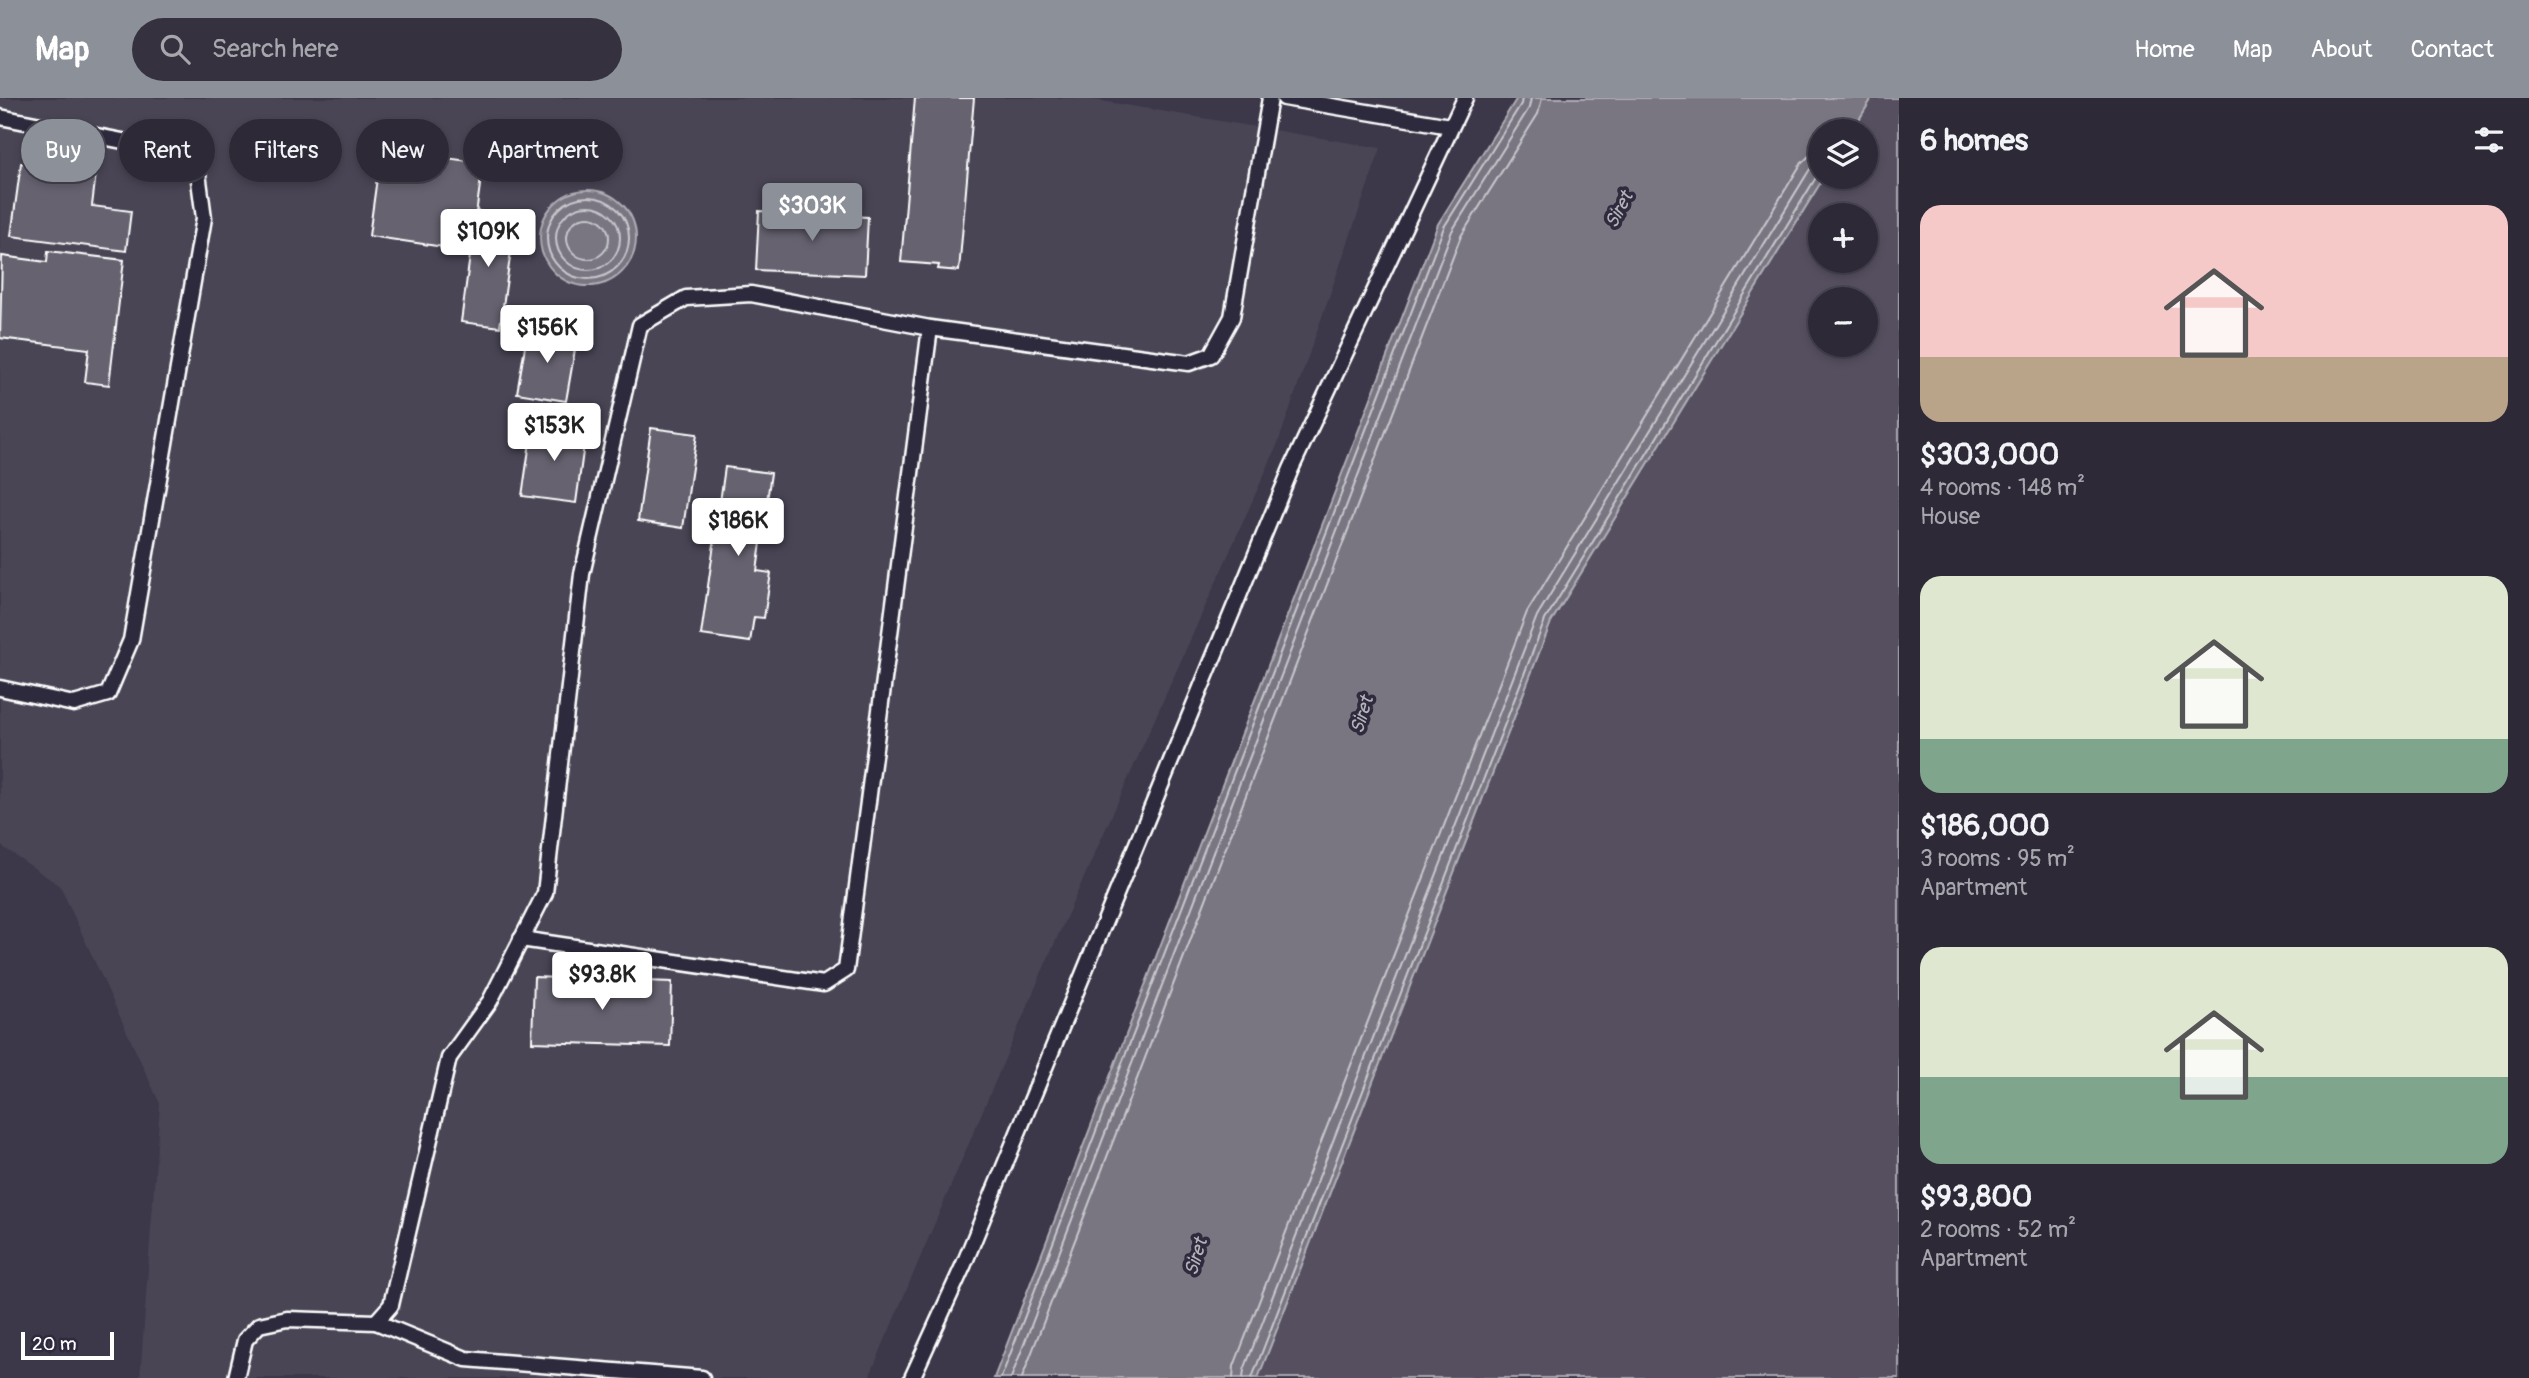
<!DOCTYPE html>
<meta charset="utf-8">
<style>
body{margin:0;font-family:Pangolin,sans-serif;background:#35313f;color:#f1f3f6;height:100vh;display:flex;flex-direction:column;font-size:26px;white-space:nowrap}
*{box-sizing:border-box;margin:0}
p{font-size:23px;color:#a7a6ad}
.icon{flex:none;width:38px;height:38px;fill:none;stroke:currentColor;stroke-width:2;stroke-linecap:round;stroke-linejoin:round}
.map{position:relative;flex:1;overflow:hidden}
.drawer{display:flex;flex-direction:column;background:#2d2937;width:630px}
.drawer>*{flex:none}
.hud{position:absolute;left:21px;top:21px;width:665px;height:63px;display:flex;gap:14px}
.buttons{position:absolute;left:1808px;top:21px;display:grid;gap:14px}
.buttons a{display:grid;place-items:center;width:70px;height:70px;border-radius:50%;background:#2d2937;box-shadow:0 4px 10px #0003,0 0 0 2px #484552;font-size:35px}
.scale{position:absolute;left:21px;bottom:18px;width:93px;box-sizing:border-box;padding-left:7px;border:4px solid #fff;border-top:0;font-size:19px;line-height:24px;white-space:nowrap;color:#fff;-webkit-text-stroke:5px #2f2a3d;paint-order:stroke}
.price{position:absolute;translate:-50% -60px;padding:0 16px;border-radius:7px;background:#fff;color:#222;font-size:23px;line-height:46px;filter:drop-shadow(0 2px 4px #0008)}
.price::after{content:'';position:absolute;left:50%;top:42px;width:21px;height:16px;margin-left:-10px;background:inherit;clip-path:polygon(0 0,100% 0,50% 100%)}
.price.selected{background:#8c9099;color:#fff}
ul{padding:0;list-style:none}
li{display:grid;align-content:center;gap:14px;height:371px;padding:0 21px}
li span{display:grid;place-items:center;height:217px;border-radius:21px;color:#555}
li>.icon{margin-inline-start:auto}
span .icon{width:126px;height:126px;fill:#fffc;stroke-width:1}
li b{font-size:30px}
h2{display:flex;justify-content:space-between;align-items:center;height:84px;padding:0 21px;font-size:30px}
.pill{padding:0 24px;border-radius:32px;background:#2d2937;box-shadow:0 4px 10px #0003,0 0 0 2px #484552;font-size:24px;line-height:63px}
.pill.selected{background:#8c9099;color:#fff}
header{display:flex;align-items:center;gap:42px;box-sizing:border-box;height:98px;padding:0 35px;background:#8c9099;color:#fff}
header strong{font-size:33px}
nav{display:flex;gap:38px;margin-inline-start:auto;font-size:24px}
.search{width:490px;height:63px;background:#35313f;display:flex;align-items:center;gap:18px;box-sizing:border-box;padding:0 24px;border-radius:38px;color:#a7a6ad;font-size:26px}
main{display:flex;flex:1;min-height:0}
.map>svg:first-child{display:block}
.built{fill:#494455}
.green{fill:#555060;stroke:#aaa8b0;stroke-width:2;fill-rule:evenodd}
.water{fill:#797682;stroke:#afadb4;stroke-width:2}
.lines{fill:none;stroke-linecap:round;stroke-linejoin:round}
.shore{stroke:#c9c8cd;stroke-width:2}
.building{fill:#666270;stroke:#fff;stroke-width:2}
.lane-casing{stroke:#fff;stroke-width:19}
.lane{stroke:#2f2a3d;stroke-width:14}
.labels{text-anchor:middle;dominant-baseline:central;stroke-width:7;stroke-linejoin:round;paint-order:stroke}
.water-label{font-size:19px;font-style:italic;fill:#b5b4ba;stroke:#2f2a3d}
</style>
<header>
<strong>Map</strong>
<div class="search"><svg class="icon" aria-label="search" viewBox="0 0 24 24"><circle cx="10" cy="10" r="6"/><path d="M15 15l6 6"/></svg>Search here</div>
<nav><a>Home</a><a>Map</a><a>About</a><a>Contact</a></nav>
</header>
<main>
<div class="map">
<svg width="1899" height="1280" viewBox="0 0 1899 1280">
<rect width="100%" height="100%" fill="#3c3749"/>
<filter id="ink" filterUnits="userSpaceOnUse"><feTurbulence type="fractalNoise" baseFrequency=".0143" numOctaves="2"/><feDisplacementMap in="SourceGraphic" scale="14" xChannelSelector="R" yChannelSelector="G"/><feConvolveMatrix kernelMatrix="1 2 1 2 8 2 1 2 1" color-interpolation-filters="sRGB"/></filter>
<g filter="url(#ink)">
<!-- built -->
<path class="built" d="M0 0H1084L1381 50 1277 348 1045 867 869 1280H140L160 1006 60 788 0 747Z"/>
<!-- green -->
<path class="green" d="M1872 0H1899V1280H1258L1551 524 1824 79H1866V33H1852ZM1820 117H1866V163H1820ZM1820 201H1866V247H1820Z"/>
<!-- water -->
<g class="water">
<path d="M1517 0H1872L1852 33H1820V79H1824L1551 524 1258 1280H994L1438 126Z"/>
<circle cx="588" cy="140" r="48"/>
</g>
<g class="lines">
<!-- shore -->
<g class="shore">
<circle cx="588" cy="140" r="41"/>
<circle cx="588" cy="140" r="32"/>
<circle cx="588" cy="140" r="21"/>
<path d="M1001 1280 1444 129 1521 6 1522 0"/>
<path d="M1011 1280 1452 133 1529 10 1531 0"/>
<path d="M1022 1280 1461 138 1538 16 1542 0"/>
<path d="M1233 1280 1234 1268 1527 514 1801 66 1810 57 1820 53"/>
<path d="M1243 1280 1244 1272 1537 518 1810 71 1820 64"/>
<path d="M1252 1280 1545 522 1820 73"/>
</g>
</g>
<!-- building -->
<g class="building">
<path d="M915 0H974L959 173 938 171 939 167 901 164Z"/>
<path d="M381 51 483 65 471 153 369 138Z"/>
<path d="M21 65 96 75 92 108 131 113 126 153 11 138Z"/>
<path d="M476 113 516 118 500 229 461 224Z"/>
<path d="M759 113 868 119 865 177 756 172Z"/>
<path d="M48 153 124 162 109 287 85 284 89 251 0 240 2 158 47 164Z"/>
<path d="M528 231 577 240 566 303 517 295Z"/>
<path d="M533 324 586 332 576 405 522 398Z"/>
<path d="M651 330 697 336 683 430 638 423Z"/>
<path d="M725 369 771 375 757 473 771 475 764 520 754 519 750 544 701 537Z"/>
<path d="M534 879 672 884 670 948 532 944Z"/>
</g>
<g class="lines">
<!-- lane casing -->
<g class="lane-casing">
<g id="lane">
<path d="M1284 0 1450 28"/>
<path d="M0 19 184 55 198 75 204 120 131 542 108 596 74 606 0 590"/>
<path d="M521 841 824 886 846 872 930 230"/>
<path d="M376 1224 466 1261 702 1280"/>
<path d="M236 1280 245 1242 259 1227 287 1221 376 1224 391 1207 449 960 490 903 545 795 582 476 640 227 686 200 751 196 930 230 1189 265 1211 257 1232 219 1270 0"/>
<path d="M912 1280 964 1166 1291 371 1465 0"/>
</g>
</g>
<!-- lane -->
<use href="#lane" class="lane"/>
</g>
</g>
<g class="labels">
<!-- water labels -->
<g class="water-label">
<text transform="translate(1619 112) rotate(-62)">Siret</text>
<text transform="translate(1362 617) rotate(-73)">Siret</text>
<text transform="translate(1196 1159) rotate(-73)">Siret</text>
</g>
</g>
</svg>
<div class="buttons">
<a><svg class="icon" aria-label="layers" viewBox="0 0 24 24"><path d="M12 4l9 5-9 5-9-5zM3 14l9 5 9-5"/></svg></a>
<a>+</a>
<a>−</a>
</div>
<div class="scale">20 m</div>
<b class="price selected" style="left:812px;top:145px">$303K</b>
<b class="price" style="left:488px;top:171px">$109K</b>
<b class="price" style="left:547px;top:267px">$156K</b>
<b class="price" style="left:554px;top:365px">$153K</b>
<b class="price" style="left:738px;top:460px">$186K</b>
<b class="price" style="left:602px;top:914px">$93.8K</b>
<div class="hud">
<a class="pill selected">Buy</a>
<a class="pill">Rent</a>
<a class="pill">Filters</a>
<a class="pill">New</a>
<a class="pill">Apartment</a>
</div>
</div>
<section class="drawer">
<h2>6 homes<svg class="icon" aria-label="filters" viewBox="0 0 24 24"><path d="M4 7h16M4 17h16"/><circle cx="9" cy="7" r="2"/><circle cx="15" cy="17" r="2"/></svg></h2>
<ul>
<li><span style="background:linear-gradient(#f6c9c9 70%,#b9a48a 0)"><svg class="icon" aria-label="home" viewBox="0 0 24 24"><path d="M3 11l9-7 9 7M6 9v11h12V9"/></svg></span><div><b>$303,000</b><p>4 rooms · 148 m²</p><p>House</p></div></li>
<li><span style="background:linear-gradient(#dfe7d0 75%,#7fa58c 0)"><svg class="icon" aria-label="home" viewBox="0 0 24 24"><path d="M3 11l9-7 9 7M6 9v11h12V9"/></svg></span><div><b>$186,000</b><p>3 rooms · 95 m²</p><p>Apartment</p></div></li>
<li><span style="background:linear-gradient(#dfe7d0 60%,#7fa58c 0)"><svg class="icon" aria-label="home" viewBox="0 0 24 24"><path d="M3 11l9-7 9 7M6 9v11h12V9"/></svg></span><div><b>$93,800</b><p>2 rooms · 52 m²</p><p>Apartment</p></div></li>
</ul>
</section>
</main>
